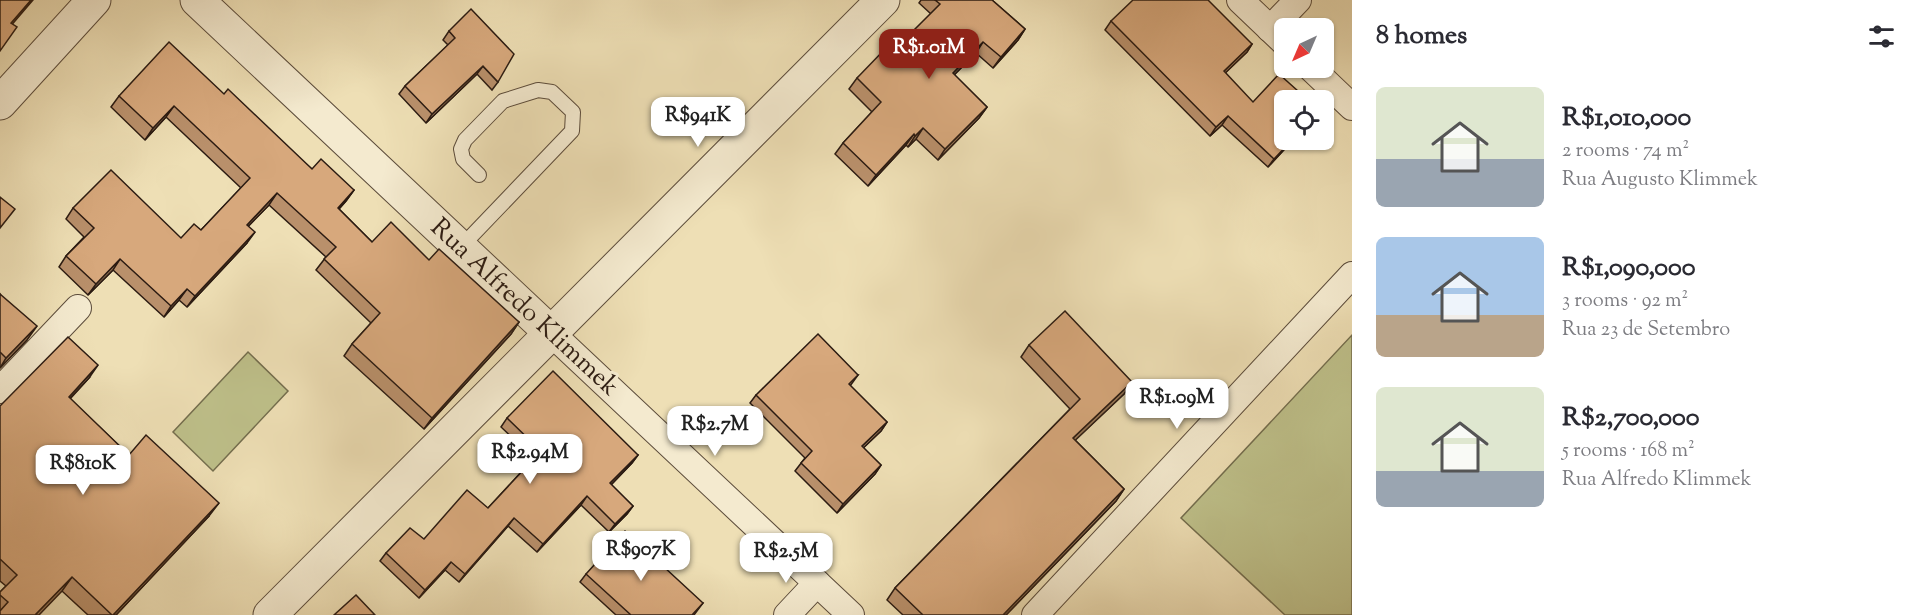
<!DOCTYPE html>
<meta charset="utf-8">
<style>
body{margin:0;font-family:"Sorts Mill Goudy",serif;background:#f2f2f3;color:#2b2b33;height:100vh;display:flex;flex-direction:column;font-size:22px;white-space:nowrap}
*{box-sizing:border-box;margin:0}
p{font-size:20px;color:#7c7c81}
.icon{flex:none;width:33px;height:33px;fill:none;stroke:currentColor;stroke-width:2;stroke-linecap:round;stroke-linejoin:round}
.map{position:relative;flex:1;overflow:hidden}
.details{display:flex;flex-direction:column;background:#fff;width:570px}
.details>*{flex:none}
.needle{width:39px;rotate:224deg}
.fabs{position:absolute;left:1274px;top:18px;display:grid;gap:12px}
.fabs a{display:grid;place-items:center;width:60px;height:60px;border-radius:9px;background:#fff;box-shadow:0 2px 4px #0004;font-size:30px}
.price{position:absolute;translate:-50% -51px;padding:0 14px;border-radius:12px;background:#fff;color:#222;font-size:20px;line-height:39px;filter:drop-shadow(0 2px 3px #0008)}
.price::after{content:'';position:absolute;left:50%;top:36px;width:18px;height:14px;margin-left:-9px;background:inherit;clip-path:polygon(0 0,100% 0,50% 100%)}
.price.active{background:#8f2418;color:#fff}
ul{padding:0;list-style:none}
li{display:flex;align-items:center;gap:18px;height:150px;padding:0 24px}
li span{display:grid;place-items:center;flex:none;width:168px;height:120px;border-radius:9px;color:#555}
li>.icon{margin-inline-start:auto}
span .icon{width:72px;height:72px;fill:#fffc;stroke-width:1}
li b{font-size:26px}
h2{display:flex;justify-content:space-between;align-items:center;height:72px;padding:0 24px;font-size:26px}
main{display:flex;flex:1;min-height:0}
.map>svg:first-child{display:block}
.green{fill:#bec08a;stroke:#746e4e;stroke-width:1.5}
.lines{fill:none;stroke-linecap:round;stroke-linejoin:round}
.service-casing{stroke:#5c4c3b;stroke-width:16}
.minor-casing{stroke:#5c4c3b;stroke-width:28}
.tertiary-casing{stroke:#5c4c3b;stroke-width:35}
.service{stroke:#f4eacf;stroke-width:14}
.minor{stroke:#f4eacf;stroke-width:26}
.tertiary{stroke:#f4eacf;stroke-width:33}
.wall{fill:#b9906b;stroke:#2b1b12;stroke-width:1.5}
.shaded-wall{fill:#967657;stroke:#2b1b12;stroke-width:1.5}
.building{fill:#d7a87c;stroke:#2b1b12;stroke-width:1.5}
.labels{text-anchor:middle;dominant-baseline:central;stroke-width:6;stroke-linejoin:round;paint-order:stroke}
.street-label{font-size:26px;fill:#2b1b12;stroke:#f4eacf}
</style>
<main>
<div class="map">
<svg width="1352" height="615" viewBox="0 0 1352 615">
<rect width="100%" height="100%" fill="#eedfb5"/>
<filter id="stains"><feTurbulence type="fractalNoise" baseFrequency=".00333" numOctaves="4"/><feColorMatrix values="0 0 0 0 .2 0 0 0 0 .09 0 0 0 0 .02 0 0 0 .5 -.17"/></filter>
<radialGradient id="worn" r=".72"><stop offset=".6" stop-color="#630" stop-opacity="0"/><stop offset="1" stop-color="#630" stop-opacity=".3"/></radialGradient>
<!-- green -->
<g class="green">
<path d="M1352 335V615H1285L1181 518Z"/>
<path d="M248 352 288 391 213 471 173 432Z"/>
</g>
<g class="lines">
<!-- service casing -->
<g class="service-casing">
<path id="service" d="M460 248 572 131 573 112 552 92 538 90 503 101 465 140 461 149 463 159 479 175"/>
</g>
<!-- minor casing -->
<g class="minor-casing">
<g id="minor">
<path d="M1240 0 1284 42"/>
<path d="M1270 29 1298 0"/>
<path d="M1311 68 1352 107"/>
<path d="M550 332 851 615"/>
<path d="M0 390 78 308"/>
<path d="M787 615 817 583"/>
<path d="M1035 615 1352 275"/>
</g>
</g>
<!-- tertiary casing -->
<g class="tertiary-casing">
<g id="tertiary">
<path d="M197 0 550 332"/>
<path d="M0 103 94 0"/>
<path d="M270 615 883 0"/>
</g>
</g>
<!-- service -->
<use href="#service" class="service"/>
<!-- minor -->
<use href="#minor" class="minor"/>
<!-- tertiary -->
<use href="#tertiary" class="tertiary"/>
</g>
<!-- wall -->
<g class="wall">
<path d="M921 0H992L1025 29 1018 40 993 68 976 53 954 75 987 107 979 118 938 160 916 139 908 147 906 145 868 186 835 154 843 143 872 112 849 89 857 78 890 54 931 14 919 3Z"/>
<path d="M1111 21 1252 44 1247 52 1225 73 1284 140H1293L1268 167 1222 125 1210 136 1105 30Z"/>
<path d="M449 31 498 82 492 90 477 74 426 123 399 94 405 86 448 45 443 40Z"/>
<path d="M224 94 312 169 354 190 346 201 339 209 372 242 429 260 519 322 511 334 424 429 344 356 352 344 371 323 316 270 326 257 269 205 248 226 247 243 187 307 179 300 164 317 113 270 88 295 59 267 66 256 84 237 66 219 73 208 181 238 201 230 241 188 166 117 145 140 111 107 119 96Z"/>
<path d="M0 294 27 340 0 368Z"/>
<path d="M1029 345 1124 394 1075 440 1124 489 1116 501 1006 615H903L887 600 895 588 1070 409 1021 357Z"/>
<path d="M858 375 850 386 887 422 881 431 863 448 881 465 875 474 837 513 795 471 805 458 750 403 756 395Z"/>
<path d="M89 378 70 399 129 455 209 516 116 615H88L62 591 0 615V592L6 586 0 581V406Z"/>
<path d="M507 418 638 455 632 463 611 485 633 506 627 514 609 532 581 505 537 552 508 526 459 582 445 570 419 598 380 561 386 553 424 539 488 508 534 458 501 427Z"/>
<path d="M586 574 703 603 694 615H616L580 582Z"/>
</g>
<!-- shaded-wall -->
<g class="shaded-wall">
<path d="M31 0H33L3 35 11 23Z"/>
<path d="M1025 29 1018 40 993 68 1001 57Z"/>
<path d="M983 42 976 53 945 84 953 73Z"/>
<path d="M1252 44 1247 52 1218 80 1224 71Z"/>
<path d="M483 66 477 74 426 123 432 114Z"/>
<path d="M174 106 166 117 145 140 153 128Z"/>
<path d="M987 107 979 118 938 160 945 149Z"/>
<path d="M1228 116 1222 125 1210 136 1216 127Z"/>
<path d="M923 128 916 139 908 147 915 136Z"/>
<path d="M914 134 906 145 868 186 876 175Z"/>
<path d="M1292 140H1293L1268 167 1274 159Z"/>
<path d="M354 190 346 201 330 219 338 208Z"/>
<path d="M277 193 269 205 239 236 247 225Z"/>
<path d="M255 232 247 243 187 307 195 296Z"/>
<path d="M120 259 113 270 88 295 96 284Z"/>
<path d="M187 289 179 300 164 317 171 306Z"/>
<path d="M519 322 511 334 424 429 432 418Z"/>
<path d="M37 326 27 340 0 368 6 358Z"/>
<path d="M98 365 89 378 59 410 69 397Z"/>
<path d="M1132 382 1124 394 1065 450 1073 438Z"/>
<path d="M887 422 881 431 856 455 862 446Z"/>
<path d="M638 455 632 463 604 492 610 483Z"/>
<path d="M881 465 875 474 837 513 843 504Z"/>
<path d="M1124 489 1116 501 1006 615H1003Z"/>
<path d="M587 496 581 505 537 552 543 544Z"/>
<path d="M219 503 209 516 116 615H113Z"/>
<path d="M633 506 627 514 609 532 615 524Z"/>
<path d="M514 518 508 526 459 582 465 574Z"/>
<path d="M451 562 445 570 419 598 425 590Z"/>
<path d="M72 577 62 591 39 615H35Z"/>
</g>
<!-- building -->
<g class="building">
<path d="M0 0H31L11 23 17 27 0 51Z"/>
<path d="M935 0H992L1025 29 1001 57 983 42 953 73 987 107 945 149 923 128 915 136 914 134 876 175 843 143 881 102 857 78 885 49 890 54 940 4Z"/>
<path d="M1133 0H1208L1252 44 1224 71 1253 102 1279 74 1308 100H1284V140H1292L1274 159 1228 116 1216 127 1111 21Z"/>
<path d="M471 9 514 54 498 82 483 66 432 114 405 86 455 38 449 31Z"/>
<path d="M169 42 224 94 228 89 312 169 321 159 354 190 338 208 372 242 391 222 429 260 439 249 519 322 432 418 352 344 380 313 324 259 336 247 277 193 247 225 255 232 195 296 187 289 171 306 120 259 96 284 66 256 94 228 73 208 111 170 181 238 194 224 201 230 250 178 174 106 153 128 119 96Z"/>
<path d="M0 197 15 209 0 228Z"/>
<path d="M0 294 37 326 6 358 0 352Z"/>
<path d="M1065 311 1132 382 1073 438 1124 489 1003 615H923L895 588 1080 399 1029 345Z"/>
<path d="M818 334 858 375 849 384 887 422 862 446 881 465 843 504 801 463 812 451 756 395Z"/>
<path d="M68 337 98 365 69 397 129 455 146 435 219 503 113 615H112L72 577 35 615H0V611L8 602 0 595V592L17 575 0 559V406Z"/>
<path d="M553 371 638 455 610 483 633 506 615 524 587 496 543 544 514 518 465 574 451 562 425 590 386 553 410 528 424 539 467 490 488 508 541 451 507 418Z"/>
<path d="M625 531 703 603 692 615H631L586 574Z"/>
<path d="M356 595 375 615H334Z"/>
</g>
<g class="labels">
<!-- street labels -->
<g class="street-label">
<text transform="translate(524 308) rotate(43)">Rua Alfredo Klimmek</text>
</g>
</g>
<rect width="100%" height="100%" filter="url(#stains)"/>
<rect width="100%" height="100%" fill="url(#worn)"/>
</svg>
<div class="fabs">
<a><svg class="needle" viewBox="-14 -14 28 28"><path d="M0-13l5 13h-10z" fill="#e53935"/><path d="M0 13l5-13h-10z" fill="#7c7c81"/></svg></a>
<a><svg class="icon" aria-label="locate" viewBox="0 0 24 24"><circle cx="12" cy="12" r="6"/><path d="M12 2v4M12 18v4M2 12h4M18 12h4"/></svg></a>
</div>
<b class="price active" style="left:929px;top:80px">R$1.01M</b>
<b class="price" style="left:698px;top:148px">R$941K</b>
<b class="price" style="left:1177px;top:430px">R$1.09M</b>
<b class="price" style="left:715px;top:457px">R$2.7M</b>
<b class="price" style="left:530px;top:485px">R$2.94M</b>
<b class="price" style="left:83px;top:496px">R$810K</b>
<b class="price" style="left:641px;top:582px">R$907K</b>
<b class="price" style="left:786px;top:584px">R$2.5M</b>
</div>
<section class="details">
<h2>8 homes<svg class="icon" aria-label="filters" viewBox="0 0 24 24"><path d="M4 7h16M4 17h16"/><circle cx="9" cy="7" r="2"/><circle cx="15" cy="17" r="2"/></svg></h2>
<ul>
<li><span style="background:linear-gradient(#dfe7d0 60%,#9aa5b1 0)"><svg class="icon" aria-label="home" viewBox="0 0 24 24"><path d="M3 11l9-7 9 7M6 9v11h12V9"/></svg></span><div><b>R$1,010,000</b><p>2 rooms · 74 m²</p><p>Rua Augusto Klimmek</p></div></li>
<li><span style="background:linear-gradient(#a9c7e8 65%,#b9a48a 0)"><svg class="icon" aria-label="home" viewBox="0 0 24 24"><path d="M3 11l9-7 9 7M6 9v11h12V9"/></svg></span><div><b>R$1,090,000</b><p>3 rooms · 92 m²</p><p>Rua 23 de Setembro</p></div></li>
<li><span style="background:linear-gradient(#dfe7d0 70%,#9aa5b1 0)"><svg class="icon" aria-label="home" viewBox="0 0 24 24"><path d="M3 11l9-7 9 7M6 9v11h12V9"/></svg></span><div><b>R$2,700,000</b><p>5 rooms · 168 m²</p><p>Rua Alfredo Klimmek</p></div></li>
</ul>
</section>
</main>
